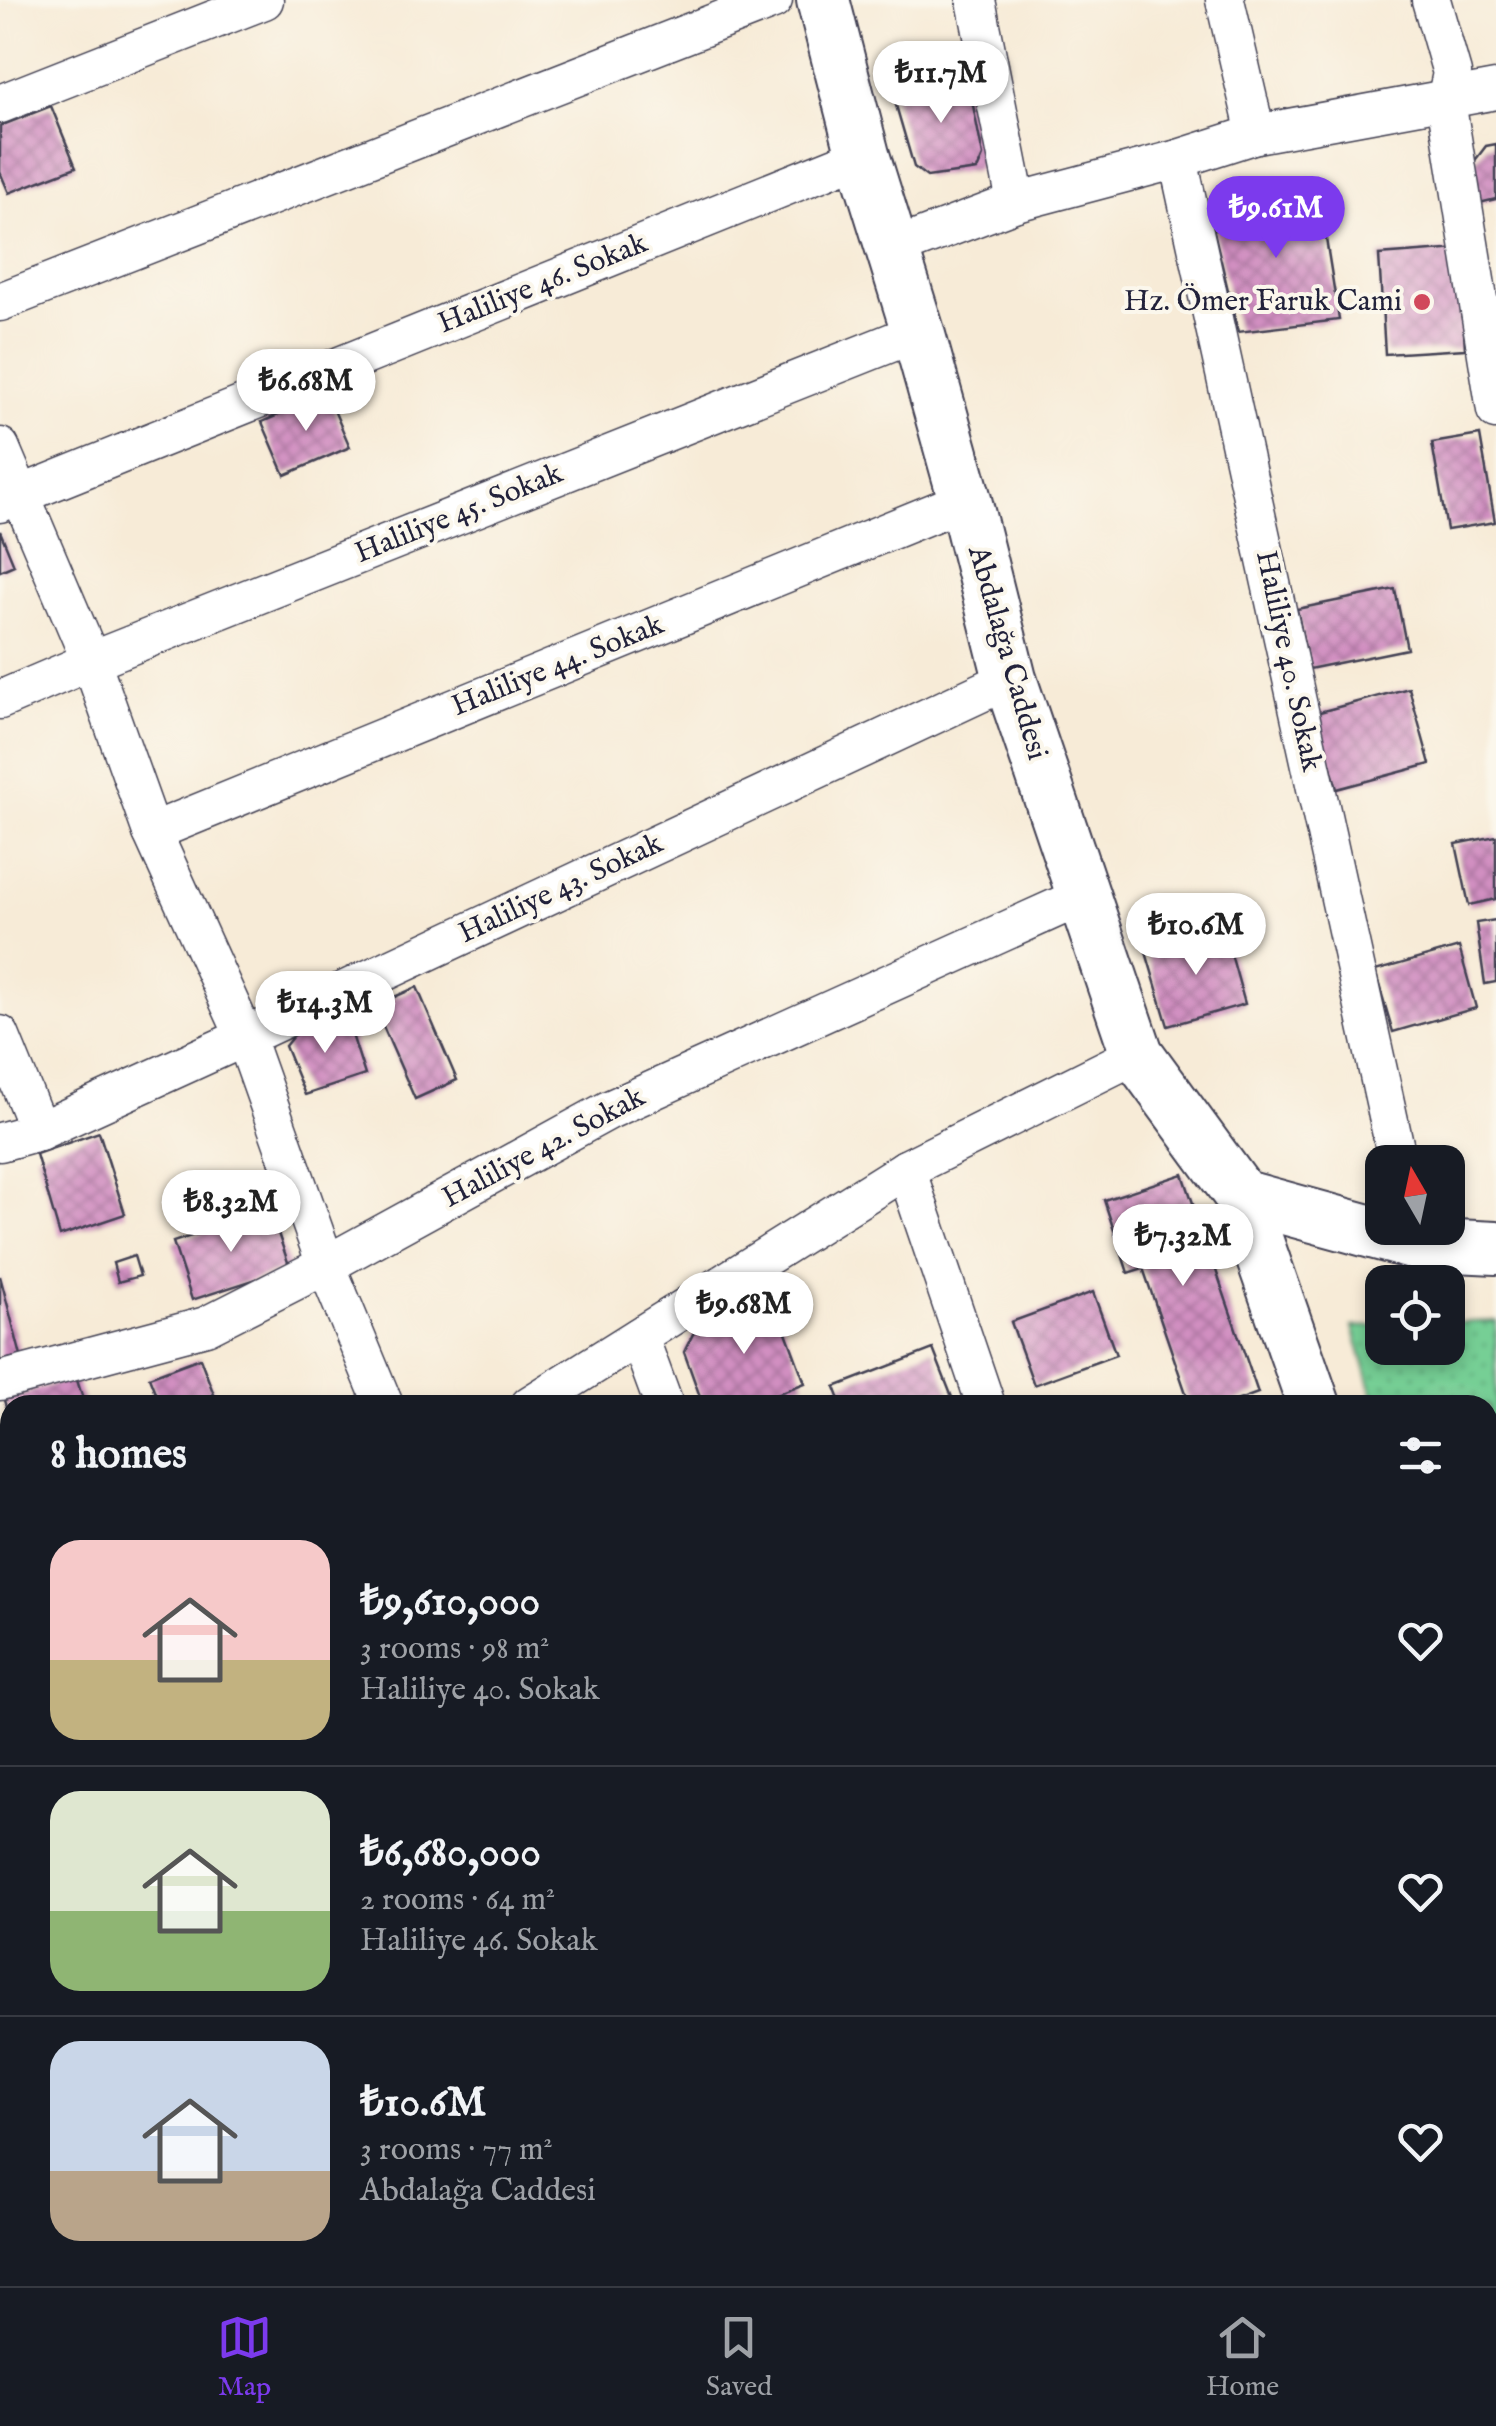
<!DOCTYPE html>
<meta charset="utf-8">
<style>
body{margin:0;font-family:"IM FELL English",serif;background:#242831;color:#f1f3f6;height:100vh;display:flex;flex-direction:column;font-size:38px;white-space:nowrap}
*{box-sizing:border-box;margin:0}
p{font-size:32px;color:#9ea1a6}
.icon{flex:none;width:55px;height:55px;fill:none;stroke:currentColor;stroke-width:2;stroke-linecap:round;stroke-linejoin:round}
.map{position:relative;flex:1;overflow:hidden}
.drawer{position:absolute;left:0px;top:1395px;width:1498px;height:892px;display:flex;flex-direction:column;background:#171b24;border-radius:30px 30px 0 0;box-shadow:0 5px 15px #0003}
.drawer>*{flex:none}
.needle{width:65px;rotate:351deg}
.tools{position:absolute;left:1365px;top:1145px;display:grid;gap:20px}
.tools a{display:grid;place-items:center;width:100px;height:100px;border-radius:20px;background:#171b24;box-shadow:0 5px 15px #0003;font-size:50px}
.price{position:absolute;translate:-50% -85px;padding:0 22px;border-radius:35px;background:#fff;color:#222;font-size:32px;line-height:65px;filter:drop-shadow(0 2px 5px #0008)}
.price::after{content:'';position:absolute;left:50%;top:60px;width:30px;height:22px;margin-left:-15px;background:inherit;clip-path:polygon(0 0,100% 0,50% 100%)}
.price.current{background:#7c3aed;color:#fff}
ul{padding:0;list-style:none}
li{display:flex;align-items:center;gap:30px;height:250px;padding:0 50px}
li+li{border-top:2px solid #363941}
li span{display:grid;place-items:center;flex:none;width:280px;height:200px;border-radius:30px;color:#555}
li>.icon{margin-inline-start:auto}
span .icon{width:120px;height:120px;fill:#fffc;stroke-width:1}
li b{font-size:42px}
h2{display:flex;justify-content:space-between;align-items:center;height:120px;padding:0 50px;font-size:42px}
.menu{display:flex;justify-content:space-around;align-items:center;height:140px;border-top:2px solid #363941;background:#171b24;font-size:28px;color:#9ea1a6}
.menu a{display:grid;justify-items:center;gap:5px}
.menu .current{color:#7c3aed}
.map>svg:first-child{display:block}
.green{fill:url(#green-dots);stroke:#4c7868;stroke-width:2.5}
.building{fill:url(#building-cross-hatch)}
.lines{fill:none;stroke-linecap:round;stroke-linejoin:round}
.street-casing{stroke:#424052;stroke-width:41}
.secondary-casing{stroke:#424052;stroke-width:56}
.street{stroke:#fff;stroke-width:38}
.secondary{stroke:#fff;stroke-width:52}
.poi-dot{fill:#d1495b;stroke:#fbf7ec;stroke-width:4}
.labels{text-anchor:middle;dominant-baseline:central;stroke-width:8;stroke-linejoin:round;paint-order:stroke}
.street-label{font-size:30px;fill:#22223b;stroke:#fbf7ec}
.poi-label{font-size:30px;fill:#22223b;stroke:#fbf7ec;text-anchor:end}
</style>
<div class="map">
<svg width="1496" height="2286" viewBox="0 0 1496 2286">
<defs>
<pattern id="green-dots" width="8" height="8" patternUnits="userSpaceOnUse" patternTransform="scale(2.5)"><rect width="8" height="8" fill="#76cf95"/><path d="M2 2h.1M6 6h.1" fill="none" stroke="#66b181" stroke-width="1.8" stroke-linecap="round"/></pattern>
<pattern id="building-cross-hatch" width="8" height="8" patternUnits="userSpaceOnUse" patternTransform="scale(2.5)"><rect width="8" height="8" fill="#d18fc1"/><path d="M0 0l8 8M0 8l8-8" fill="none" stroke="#a9749e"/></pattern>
</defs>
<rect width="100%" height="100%" fill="#fbf7ec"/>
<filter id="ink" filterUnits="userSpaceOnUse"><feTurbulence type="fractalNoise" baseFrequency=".01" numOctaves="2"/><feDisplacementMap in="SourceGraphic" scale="20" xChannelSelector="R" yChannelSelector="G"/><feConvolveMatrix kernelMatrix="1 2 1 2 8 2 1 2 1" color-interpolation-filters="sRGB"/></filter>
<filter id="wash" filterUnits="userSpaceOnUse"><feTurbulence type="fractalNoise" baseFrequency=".0048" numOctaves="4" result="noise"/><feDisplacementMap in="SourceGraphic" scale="40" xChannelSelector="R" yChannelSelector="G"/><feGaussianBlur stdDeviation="2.25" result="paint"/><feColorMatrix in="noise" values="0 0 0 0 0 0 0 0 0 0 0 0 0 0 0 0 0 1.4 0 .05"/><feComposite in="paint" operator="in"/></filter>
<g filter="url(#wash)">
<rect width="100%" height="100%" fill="#f7ebd7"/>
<!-- green -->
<g class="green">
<path d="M1496 1321V1698L1488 1704V1405H1376L1353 1327 1382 1326V1348H1448V1323Z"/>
<path d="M867 2278H1074L1061 2286H854Z"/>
</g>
<g id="blocks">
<!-- building -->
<g class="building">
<path d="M966 70 983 156 977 170 927 177 914 167 893 95Z"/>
<path d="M51 106 76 167 9 193 0 172V126Z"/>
<path d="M1496 144V199L1475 204 1467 171 1486 146Z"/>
<path d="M1318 189 1339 320 1238 332 1212 223 1230 200Z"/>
<path d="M1459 249 1465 349 1385 354 1379 255Z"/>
<path d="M327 394 350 447 285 475 262 422Z"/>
<path d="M1480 435 1495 522 1447 530 1432 443Z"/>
<path d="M0 531 14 565 0 571Z"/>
<path d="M1395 589 1407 649 1309 669 1297 609Z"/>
<path d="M1409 688 1430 764 1337 789 1316 713Z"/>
<path d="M1496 836V899L1469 905 1456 844Z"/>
<path d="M1496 920V982L1485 984 1476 923Z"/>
<path d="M1224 929 1245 1004 1168 1026 1146 952Z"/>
<path d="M1459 947 1476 1008 1393 1032 1375 971Z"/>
<path d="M417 987 457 1080 415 1099 374 1006Z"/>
<path d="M346 1016 365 1075 305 1095 285 1046 294 1035Z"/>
<path d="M99 1132 125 1214 60 1236 36 1154Z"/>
<path d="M1183 1174 1258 1393 1225 1405H1190L1143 1268 1128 1273 1104 1200Z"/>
<path d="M270 1210 290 1268 192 1300 173 1242Z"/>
<path d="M134 1256 140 1276 118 1282 113 1263Z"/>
<path d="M0 1276 21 1356 0 1361Z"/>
<path d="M771 1292 805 1383 749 1405H703L684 1352 693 1334Z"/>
<path d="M1093 1292 1116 1355 1034 1385 1011 1322Z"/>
<path d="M933 1349 955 1405H842L835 1387Z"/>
<path d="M200 1358 218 1405H160L149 1377Z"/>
<path d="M76 1377 85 1405H10L9 1417 4 1400Z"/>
<path d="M10 1740V1819L0 1822V1743Z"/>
<path d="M0 2063 10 2095V2239L0 2242Z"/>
<path d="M10 2262V2278H55L58 2286H0V2265Z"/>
<path d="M455 2278H460L463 2286H433Z"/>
<path d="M1182 2278H1297L1303 2286H1188Z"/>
</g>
</g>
</g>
<g filter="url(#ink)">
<use href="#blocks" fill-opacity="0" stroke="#424052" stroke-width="2.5"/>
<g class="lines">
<!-- street casing -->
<g class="street-casing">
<g id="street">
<path d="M976 0 1016 202"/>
<path d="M1225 0 1256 134"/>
<path d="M1431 0 1452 73 1446 101 1496 410"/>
<path d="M0 104 264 0"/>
<path d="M1178 159 1398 1162"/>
<path d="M892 249 1016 202 1178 159 1256 134 1496 90"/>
<path d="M0 302 773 0"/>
<path d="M0 447 91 661 152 832 245 1037 326 1265 384 1405"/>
<path d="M0 503 863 155"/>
<path d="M0 700 91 661 918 332"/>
<path d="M152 832 965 500"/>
<path d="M0 1035 39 1131"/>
<path d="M0 1142 39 1131 245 1037 1010 679"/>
<path d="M906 1169 986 1405"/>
<path d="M639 1337 664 1405"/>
<path d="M0 1381 206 1326 326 1265 609 1110 1083 896"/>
<path d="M530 1405 906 1169 1137 1054"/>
<path d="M0 1480 10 1513"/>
<path d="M0 1717 10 1714"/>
<path d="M1488 1867 1496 1883"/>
<path d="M0 1944 10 1975"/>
<path d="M110 2278 113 2286"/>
<path d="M711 2278 714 2286"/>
</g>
</g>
<!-- secondary casing -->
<g class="secondary-casing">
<g id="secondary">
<path d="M823 0 863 155 918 332 965 500 1010 679 1137 1054 1241 1196 1416 1244 1496 1248"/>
<path d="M1241 1196 1314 1405"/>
<path d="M1488 1759 1496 1752"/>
<path d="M750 2286 761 2278"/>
</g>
</g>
<!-- street -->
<use href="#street" class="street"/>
<!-- secondary -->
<use href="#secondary" class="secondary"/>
</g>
</g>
<!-- markers -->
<circle class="poi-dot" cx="1422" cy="302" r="10"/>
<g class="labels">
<!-- street labels -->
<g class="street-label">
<text transform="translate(543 284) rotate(-22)">Haliliye 46. Sokak</text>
<text transform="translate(459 514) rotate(-22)">Haliliye 45. Sokak</text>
<text transform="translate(1007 653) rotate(74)">Abdalağa Caddesi</text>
<text transform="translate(1288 661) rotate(78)">Haliliye 40. Sokak</text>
<text transform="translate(558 666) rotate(-22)">Haliliye 44. Sokak</text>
<text transform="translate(561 889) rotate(-25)">Haliliye 43. Sokak</text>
<text transform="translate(544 1148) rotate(-28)">Haliliye 42. Sokak</text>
</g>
<!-- poi labels -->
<g class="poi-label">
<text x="1402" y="302">Hz. Ömer Faruk Cami</text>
</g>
</g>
</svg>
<div class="tools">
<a><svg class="needle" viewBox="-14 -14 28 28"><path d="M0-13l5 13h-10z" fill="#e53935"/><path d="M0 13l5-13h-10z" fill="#9ea1a6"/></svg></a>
<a><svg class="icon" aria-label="locate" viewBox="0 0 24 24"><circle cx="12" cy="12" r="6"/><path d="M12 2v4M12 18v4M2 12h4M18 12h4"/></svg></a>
</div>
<b class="price" style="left:941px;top:126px">₺11.7M</b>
<b class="price current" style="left:1276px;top:261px">₺9.61M</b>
<b class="price" style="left:306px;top:434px">₺6.68M</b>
<b class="price" style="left:1196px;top:978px">₺10.6M</b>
<b class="price" style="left:325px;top:1056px">₺14.3M</b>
<b class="price" style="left:231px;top:1255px">₺8.32M</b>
<b class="price" style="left:1183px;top:1289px">₺7.32M</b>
<b class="price" style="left:744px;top:1357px">₺9.68M</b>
<section class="drawer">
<h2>8 homes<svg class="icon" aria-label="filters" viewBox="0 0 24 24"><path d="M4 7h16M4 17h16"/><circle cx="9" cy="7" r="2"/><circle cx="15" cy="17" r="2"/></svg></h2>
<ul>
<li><span style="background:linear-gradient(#f6c9c9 60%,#c2b280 0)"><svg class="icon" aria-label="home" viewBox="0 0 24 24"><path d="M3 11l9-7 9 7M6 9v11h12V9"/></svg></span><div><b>₺9,610,000</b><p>3 rooms · 98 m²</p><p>Haliliye 40. Sokak</p></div><svg class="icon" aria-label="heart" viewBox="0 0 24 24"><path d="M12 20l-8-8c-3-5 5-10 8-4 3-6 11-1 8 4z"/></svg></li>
<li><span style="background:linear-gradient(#dfe7d0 60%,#8fb573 0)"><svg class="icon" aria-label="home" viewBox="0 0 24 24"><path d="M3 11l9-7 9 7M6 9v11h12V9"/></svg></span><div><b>₺6,680,000</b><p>2 rooms · 64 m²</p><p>Haliliye 46. Sokak</p></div><svg class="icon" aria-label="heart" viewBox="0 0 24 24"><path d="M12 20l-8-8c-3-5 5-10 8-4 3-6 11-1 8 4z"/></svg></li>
<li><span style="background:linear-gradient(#c9d6e8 65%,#b9a48a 0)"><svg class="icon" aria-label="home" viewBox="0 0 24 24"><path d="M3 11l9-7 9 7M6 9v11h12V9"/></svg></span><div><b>₺10.6M</b><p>3 rooms · 77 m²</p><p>Abdalağa Caddesi</p></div><svg class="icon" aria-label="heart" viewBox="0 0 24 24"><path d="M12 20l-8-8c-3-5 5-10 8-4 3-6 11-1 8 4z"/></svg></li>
</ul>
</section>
</div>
<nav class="menu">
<a class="current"><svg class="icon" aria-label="map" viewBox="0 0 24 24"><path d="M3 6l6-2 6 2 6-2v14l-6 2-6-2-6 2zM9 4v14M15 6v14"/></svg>Map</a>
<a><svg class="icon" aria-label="saved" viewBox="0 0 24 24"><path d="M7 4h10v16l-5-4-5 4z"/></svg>Saved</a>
<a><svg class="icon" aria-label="home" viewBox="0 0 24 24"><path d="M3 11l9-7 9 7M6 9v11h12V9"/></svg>Home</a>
</nav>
